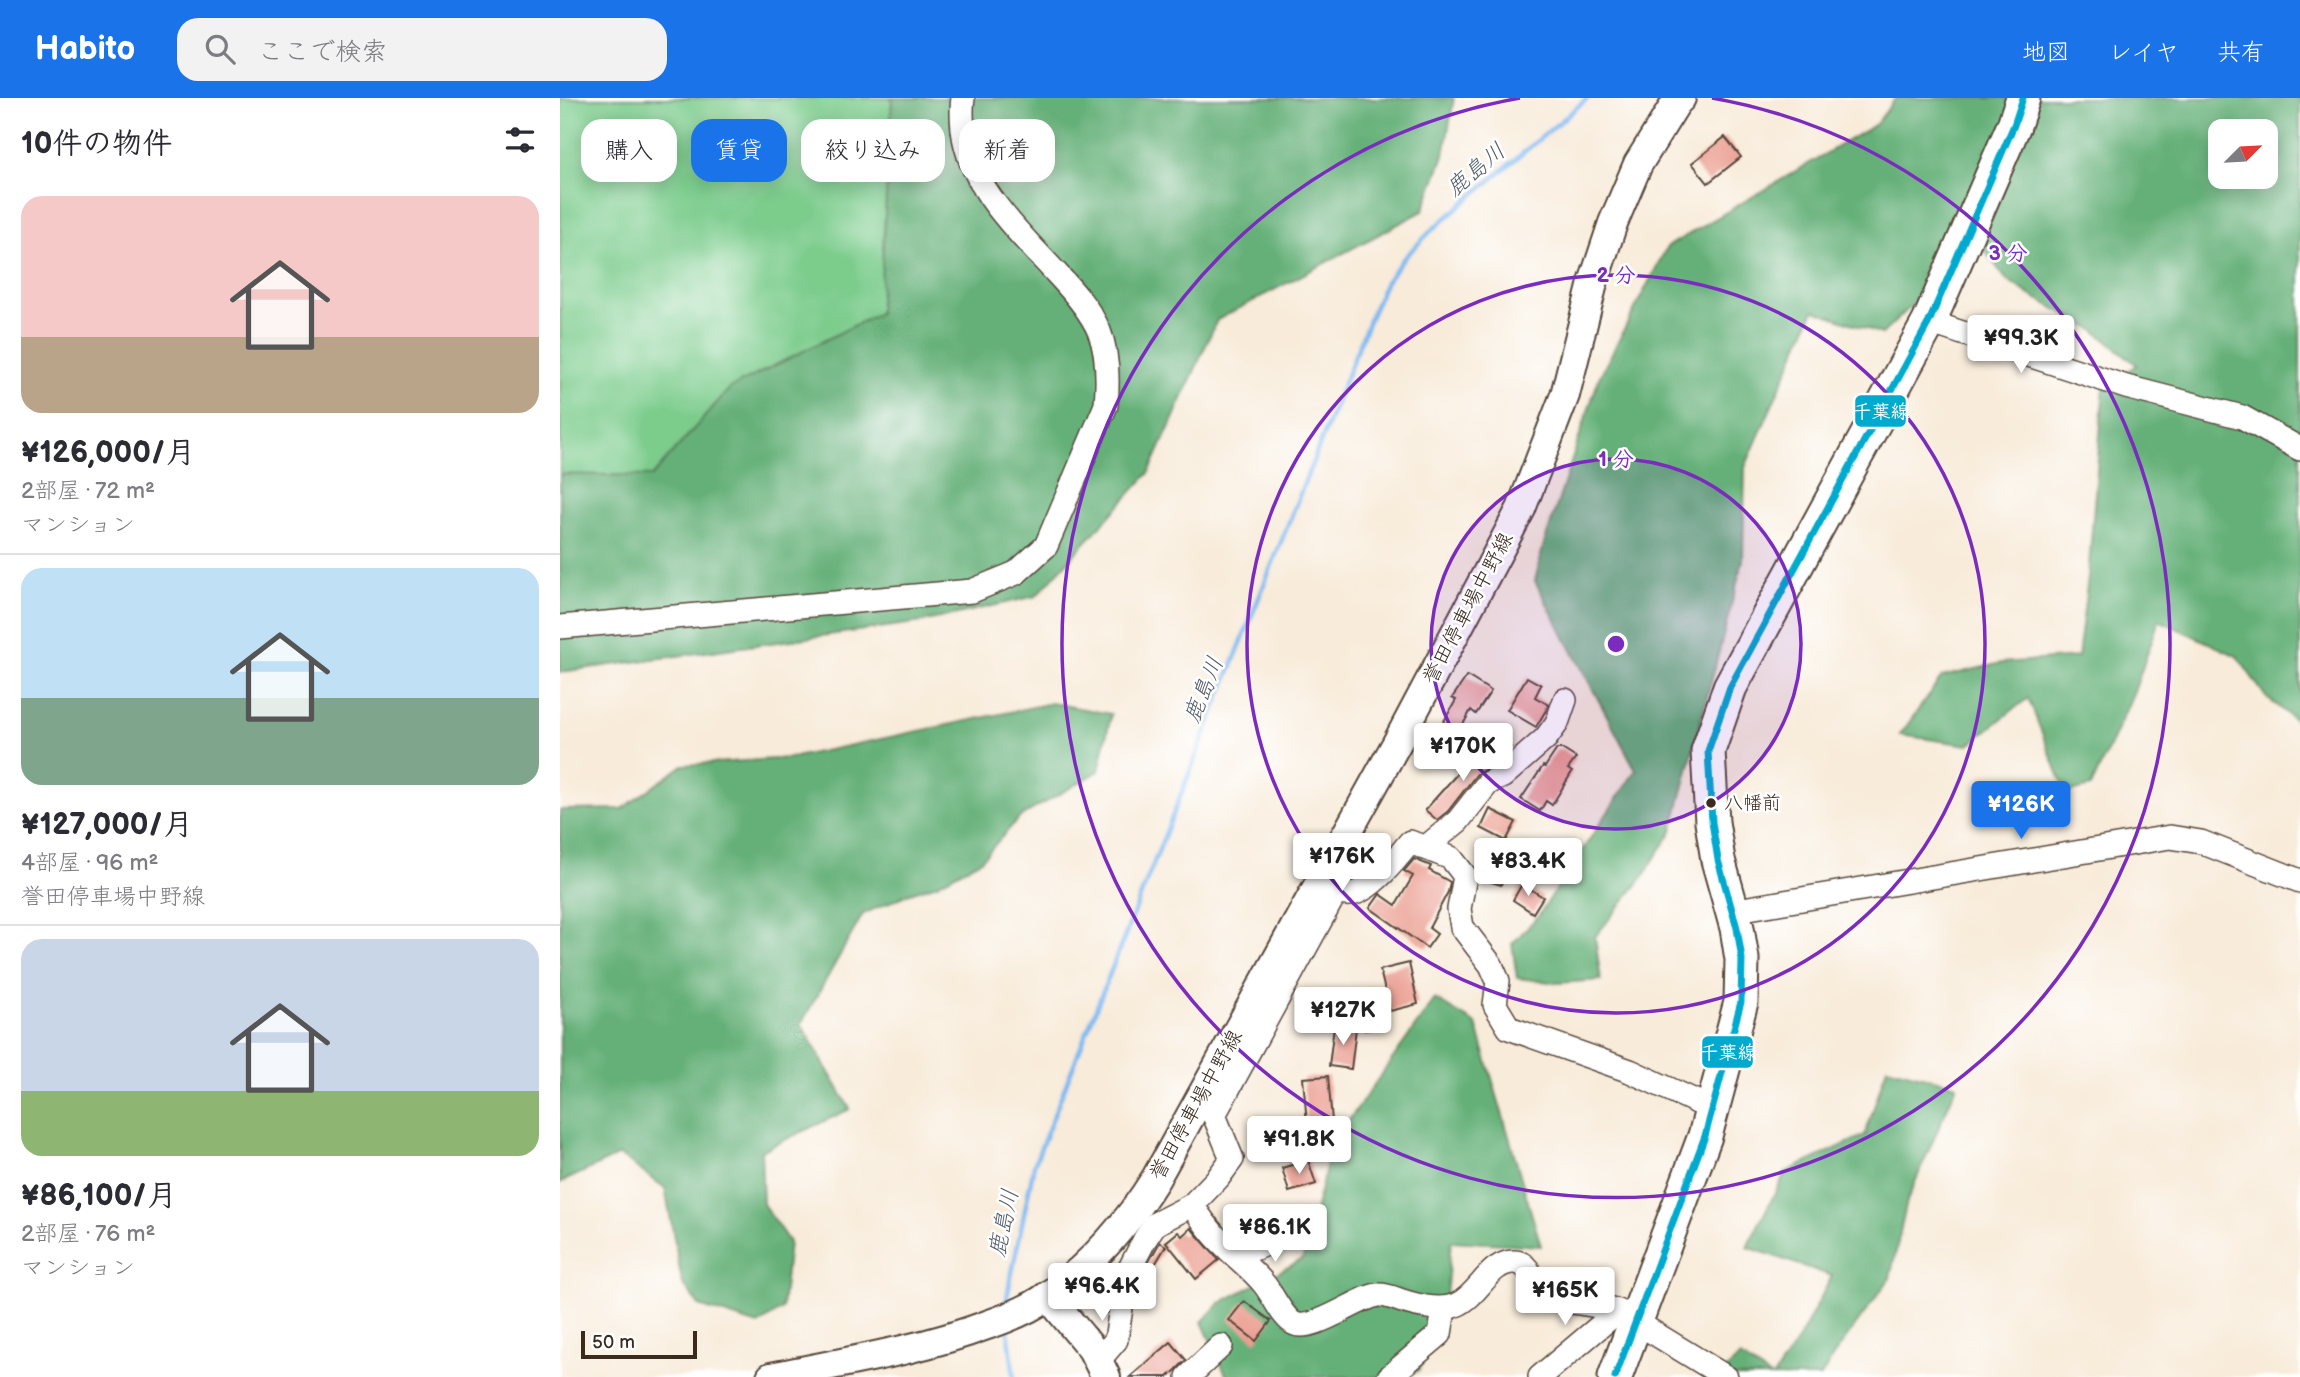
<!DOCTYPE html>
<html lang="ja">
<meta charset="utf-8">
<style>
body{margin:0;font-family:"Balsamiq Sans","Klee One",sans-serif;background:#f2f2f3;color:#2b2b33;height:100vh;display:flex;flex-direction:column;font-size:26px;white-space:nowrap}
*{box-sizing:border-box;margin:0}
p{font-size:23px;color:#7c7c81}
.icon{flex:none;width:38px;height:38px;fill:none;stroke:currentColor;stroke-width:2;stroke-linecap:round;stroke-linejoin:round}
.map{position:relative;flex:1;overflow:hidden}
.side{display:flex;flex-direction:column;background:#fff;width:560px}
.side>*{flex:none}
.hud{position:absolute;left:21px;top:21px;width:665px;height:63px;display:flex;gap:14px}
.needle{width:46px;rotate:66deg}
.tools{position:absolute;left:1648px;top:21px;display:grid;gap:14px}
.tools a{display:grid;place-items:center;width:70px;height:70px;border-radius:14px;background:#fff;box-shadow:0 4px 18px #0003;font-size:35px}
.scale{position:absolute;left:21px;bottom:18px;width:116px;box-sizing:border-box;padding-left:7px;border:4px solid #3b2a1e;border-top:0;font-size:19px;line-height:24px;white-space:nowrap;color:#3b2a1e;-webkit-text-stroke:5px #fff;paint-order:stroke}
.price{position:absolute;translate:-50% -60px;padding:0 16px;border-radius:7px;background:#fff;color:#222;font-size:23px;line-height:46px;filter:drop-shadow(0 2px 4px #0008)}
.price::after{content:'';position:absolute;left:50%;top:42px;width:21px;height:16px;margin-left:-10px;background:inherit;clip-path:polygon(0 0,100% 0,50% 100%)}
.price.active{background:#1a73e8;color:#fff}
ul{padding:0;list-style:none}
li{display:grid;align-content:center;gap:14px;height:371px;padding:0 21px}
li+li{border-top:2px solid #e1e1e2}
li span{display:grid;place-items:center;height:217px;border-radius:21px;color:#555}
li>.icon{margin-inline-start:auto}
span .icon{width:126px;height:126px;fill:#fffc;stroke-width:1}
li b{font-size:30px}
h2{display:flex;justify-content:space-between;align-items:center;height:84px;padding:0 21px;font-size:30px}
.pill{padding:0 24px;border-radius:21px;background:#fff;box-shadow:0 4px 18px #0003;font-size:24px;line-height:63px}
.pill.active{background:#1a73e8;color:#fff}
header{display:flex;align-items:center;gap:42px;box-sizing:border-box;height:98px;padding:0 35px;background:#1a73e8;color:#fff}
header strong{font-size:33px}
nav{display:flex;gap:38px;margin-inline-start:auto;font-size:24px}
.search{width:490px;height:63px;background:#f2f2f3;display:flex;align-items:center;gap:18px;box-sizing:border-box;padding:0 24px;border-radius:21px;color:#7c7c81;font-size:26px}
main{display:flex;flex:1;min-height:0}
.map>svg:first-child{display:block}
.green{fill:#7ccc8c;stroke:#5c7b55;stroke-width:2}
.forest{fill:#65b078;stroke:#506d4b;stroke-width:2;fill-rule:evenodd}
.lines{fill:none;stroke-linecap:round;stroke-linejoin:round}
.stream{stroke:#7fb9f0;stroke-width:4.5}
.building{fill:#eb9e91}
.minor-casing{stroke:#57473a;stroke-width:26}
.major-casing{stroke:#57473a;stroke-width:32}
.highway-casing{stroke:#57473a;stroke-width:37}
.minor{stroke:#fff;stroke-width:23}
.major{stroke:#fff;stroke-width:28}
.highway{stroke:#fff;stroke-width:33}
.bus-1-casing{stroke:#fff;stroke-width:12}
.bus-1{stroke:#00a9ce;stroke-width:7}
.ring{fill:none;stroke:#7b2cbf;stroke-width:3.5}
.bus-dot{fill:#3b2a1e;stroke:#fff;stroke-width:2.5}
.labels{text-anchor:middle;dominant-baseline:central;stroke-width:5;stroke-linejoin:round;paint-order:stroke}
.bus-label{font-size:19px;fill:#3b2a1e;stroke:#fff;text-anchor:start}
.street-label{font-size:21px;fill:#3b2a1e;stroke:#fff}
.water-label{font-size:23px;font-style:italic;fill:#535c68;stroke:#fff}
.centre{fill:#7b2cbf;stroke:#fff;stroke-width:3.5}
.ring-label{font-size:21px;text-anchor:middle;font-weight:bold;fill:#7b2cbf;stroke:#fff;stroke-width:5;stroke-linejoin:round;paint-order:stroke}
.line-badge{stroke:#fff;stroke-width:2.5}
.badge-label{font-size:19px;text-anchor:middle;font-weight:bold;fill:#fff}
</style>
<header>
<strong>Habito</strong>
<div class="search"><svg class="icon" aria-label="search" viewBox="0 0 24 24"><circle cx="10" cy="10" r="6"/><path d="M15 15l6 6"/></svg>ここで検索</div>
<nav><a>地図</a><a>レイヤ</a><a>共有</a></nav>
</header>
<main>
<section class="side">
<h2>10件の物件<svg class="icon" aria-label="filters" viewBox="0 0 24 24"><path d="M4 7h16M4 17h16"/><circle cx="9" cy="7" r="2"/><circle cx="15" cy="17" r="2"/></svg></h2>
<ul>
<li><span style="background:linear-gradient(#f6c9c9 65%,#b9a48a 0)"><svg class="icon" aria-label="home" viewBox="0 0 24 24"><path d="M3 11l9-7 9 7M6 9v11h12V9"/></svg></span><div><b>¥126,000/月</b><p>2部屋 · 72 m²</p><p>マンション</p></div></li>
<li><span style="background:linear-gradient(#bfe0f5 60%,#7fa58c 0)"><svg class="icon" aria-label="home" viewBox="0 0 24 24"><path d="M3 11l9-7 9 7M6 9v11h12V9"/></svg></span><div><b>¥127,000/月</b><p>4部屋 · 96 m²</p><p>誉田停車場中野線</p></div></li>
<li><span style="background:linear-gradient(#c9d6e8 70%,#8fb573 0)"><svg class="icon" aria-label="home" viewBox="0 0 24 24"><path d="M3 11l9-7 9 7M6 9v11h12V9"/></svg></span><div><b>¥86,100/月</b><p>2部屋 · 76 m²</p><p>マンション</p></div></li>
</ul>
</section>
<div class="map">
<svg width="1740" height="1279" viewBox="0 0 1740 1279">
<rect width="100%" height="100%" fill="#fff"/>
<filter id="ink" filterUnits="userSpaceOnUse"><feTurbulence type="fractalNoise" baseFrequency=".0143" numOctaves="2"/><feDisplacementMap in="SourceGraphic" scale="14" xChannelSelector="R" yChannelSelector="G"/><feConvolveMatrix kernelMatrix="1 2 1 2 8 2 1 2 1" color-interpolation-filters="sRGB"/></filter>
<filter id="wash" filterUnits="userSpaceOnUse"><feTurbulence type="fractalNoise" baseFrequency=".00686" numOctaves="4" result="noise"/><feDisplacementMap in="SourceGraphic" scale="28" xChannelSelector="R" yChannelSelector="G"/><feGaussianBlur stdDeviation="1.57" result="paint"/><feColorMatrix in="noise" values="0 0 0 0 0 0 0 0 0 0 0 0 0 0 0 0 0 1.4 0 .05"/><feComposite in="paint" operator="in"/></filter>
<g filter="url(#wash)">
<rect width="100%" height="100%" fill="#f8ebd9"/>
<!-- green -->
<path class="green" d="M0 0H375L423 246 0 425Z"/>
<!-- forest -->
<g class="forest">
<path d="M332 0H894L884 57 863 113 657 222 589 375 476 498 362 524 0 574V376L92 378 170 290 319 215Z"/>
<path d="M1336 0H1740V626L1706 599 1677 558 1599 522 1574 594 1531 689 1506 695 1468 600 1408 647 1340 637 1382 579 1441 565 1518 559 1528 479 1544 288 1577 267 1534 232 1470 197 1446 181 1418 144 1322 236 1254 212 1185 369 1183 462 1112 733 1083 779 1035 839 1041 882 998 885 957 880 952 846 979 817 1076 672 975 483 983 449 1039 280 1107 149 1316 26ZM1661 33H1706V79H1661Z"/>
<path d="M492 605 551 616 539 673 460 719 421 762 377 786 350 795 303 816 241 926 290 1011 201 1053 203 1106 229 1144 222 1211 198 1227 139 1208 122 1184 105 1090 59 1057 0 1085V712L62 711 123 667 230 660Z"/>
<path d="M875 901 916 926 981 1148 891 1143 884 1222 859 1272 847 1279H667L642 1224 660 1205 743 1161 772 1046Z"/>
<path d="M1327 969 1397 987 1347 1103 1330 1180 1274 1257 1261 1279H1213L1241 1237 1272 1178 1187 1149 1226 1074 1305 1037Z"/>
<path d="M1180 1259 1211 1279H1157Z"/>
</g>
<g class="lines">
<!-- stream -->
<g class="stream">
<path d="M445 1209 474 1067 809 222 825 185 843 161 874 130 1028 0"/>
<path d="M448 1231 454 1279"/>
</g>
</g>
<g id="blocks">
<!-- building -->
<g class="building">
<path d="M1165 39 1181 59 1148 85 1132 65Z"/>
<path d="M907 578 931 593 916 616 911 612 895 641 879 632 896 602 892 600Z"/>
<path d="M967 579 981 587 975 599 989 607 976 629 947 612Z"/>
<path d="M946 644 951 649 935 666 917 676 888 713 877 722 865 712 912 659 920 666Z"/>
<path d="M997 651H1002L1016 660 1008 671 1012 674 992 707 986 703 980 713 961 701 983 668 985 669Z"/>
<path d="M930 711 956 724 946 743 921 730Z"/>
<path d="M854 761 871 768 869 772 890 784 888 794 869 830 877 836 867 850 810 810 820 796 836 807 853 778 844 773Z"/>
<path d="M920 762 946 769 941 787 919 780 917 771Z"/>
<path d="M962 786 983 799 973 815 953 802Z"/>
<path d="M849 865 858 906 830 913 820 872Z"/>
<path d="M816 912 819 930 805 932 802 914Z"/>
<path d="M774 928 796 930 791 971 769 968Z"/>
<path d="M768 978 772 1023 747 1025 743 980Z"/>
<path d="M748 1062 756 1086 729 1094 722 1070Z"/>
<path d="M631 1130 659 1162 636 1181 606 1144 618 1134 622 1138Z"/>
<path d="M600 1144 606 1148 594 1168 588 1165Z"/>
<path d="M684 1203 711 1223 696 1243 669 1222Z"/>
<path d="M611 1244 626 1262 616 1272 608 1279H570Z"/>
</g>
</g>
</g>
<g filter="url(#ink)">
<use href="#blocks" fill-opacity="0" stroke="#57473a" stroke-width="2"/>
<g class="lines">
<!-- minor casing -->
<g class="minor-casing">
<g id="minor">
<path d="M1369 224 1566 289 1682 319 1740 351"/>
<path d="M0 529 412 493 456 475 486 448 546 307C548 284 548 255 539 233 530 212 513 193 498 177 460 135 410 91 403 32 402 20 401 11 403 0"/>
<path d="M865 750 898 723 928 685 943 678 986 640 997 625 1005 602"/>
<path d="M760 784C769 789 780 798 791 796 811 793 838 759 850 744L891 760 905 778 899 811 902 829 931 867 938 883 935 907 949 930 1070 973 1152 1011"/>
<path d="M1171 813 1610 739 1641 744 1740 783"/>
<path d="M632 1107C641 1120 650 1134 662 1145 675 1159 692 1171 704 1186 713 1197 721 1217 733 1225 752 1236 796 1200 818 1197 828 1196 839 1203 849 1205 863 1209 882 1213 896 1207 919 1198 929 1163 955 1164 971 1165 972 1185 979 1196 1004 1206 1032 1204 1058 1213L1166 1279"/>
<path d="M676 1158 708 1145 733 1130"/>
<path d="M539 1262 556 1242 566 1178 585 1141 595 1126 632 1107 658 1080 672 1061 654 1017 776 794"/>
<path d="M628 1279 661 1248"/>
<path d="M829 1279 880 1236 884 1211"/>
<path d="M980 1279 1058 1213"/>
</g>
</g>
<!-- major casing -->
<g class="major-casing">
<g id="major">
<path d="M488 1198 532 1251 546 1279"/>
<path d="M211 1279C283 1264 358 1253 427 1227 448 1220 471 1211 489 1197 533 1166 568 1125 596 1080L838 643 961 411 1005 297 1033 185 1053 125 1078 66 1116 5 1121 0"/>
</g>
</g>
<!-- highway casing -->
<g class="highway-casing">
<path id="highway" d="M1055 1279 1145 1038 1181 904 1182 861 1177 830 1158 762 1152 724 1148 653 1170 589 1369 224 1454 27 1463 0"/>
</g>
<!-- minor -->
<use href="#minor" class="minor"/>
<!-- major -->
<use href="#major" class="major"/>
<!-- highway -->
<use href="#highway" class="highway"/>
<!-- bus-1 casing -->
<g class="bus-1-casing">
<path id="bus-1" d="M1055 1279 1145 1038 1181 904 1182 861 1177 830 1158 762 1152 724 1148 653 1170 589 1369 224 1454 27 1463 0"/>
</g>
<!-- bus-1 -->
<use href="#bus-1" class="bus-1"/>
</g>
</g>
<!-- distance rings -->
<circle cx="1056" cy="546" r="185" fill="#7b2cbf" fill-opacity=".12"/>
<g class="ring">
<circle cx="1056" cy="546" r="185"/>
<circle cx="1056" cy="546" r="369"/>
<path d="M1152 0A554 554 0 1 1 960 0"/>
</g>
<!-- markers -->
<circle class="bus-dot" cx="1151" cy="705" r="6"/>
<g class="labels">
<!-- bus labels -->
<g class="bus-label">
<text x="1164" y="705">八幡前</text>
</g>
<!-- street labels -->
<g class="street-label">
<text transform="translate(908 510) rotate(-62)">誉田停車場中野線</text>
<text transform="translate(636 1007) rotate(-61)">誉田停車場中野線</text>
</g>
<!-- water labels -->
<g class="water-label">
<text transform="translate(916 72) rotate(-40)">鹿島川</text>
<text transform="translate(644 592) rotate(-68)">鹿島川</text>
<text transform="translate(444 1125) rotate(-78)">鹿島川</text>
</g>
</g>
<circle cx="1056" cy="546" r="10" class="centre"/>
<g class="ring-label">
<text x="1448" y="162">3 分</text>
<text x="1056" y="184">2 分</text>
<text x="1056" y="368">1 分</text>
</g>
<g class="line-badge">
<rect x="1294" y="296" width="53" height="34" rx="7" fill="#00a9ce"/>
<rect x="1141" y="937" width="53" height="34" rx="7" fill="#00a9ce"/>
</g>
<g class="badge-label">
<text x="1321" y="320">千葉線</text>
<text x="1168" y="961">千葉線</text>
</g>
</svg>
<div class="tools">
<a><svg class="needle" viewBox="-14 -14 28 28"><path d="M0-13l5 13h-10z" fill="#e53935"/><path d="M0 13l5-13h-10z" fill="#7c7c81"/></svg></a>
</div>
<div class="scale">50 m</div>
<b class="price" style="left:1461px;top:277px">¥99.3K</b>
<b class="price" style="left:903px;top:685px">¥170K</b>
<b class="price active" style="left:1461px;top:743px">¥126K</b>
<b class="price" style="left:782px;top:795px">¥176K</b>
<b class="price" style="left:968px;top:800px">¥83.4K</b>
<b class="price" style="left:783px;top:949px">¥127K</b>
<b class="price" style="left:739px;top:1078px">¥91.8K</b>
<b class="price" style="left:715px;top:1166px">¥86.1K</b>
<b class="price" style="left:542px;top:1225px">¥96.4K</b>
<b class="price" style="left:1005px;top:1229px">¥165K</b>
<div class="hud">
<a class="pill">購入</a>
<a class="pill active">賃貸</a>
<a class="pill">絞り込み</a>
<a class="pill">新着</a>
</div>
</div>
</main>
